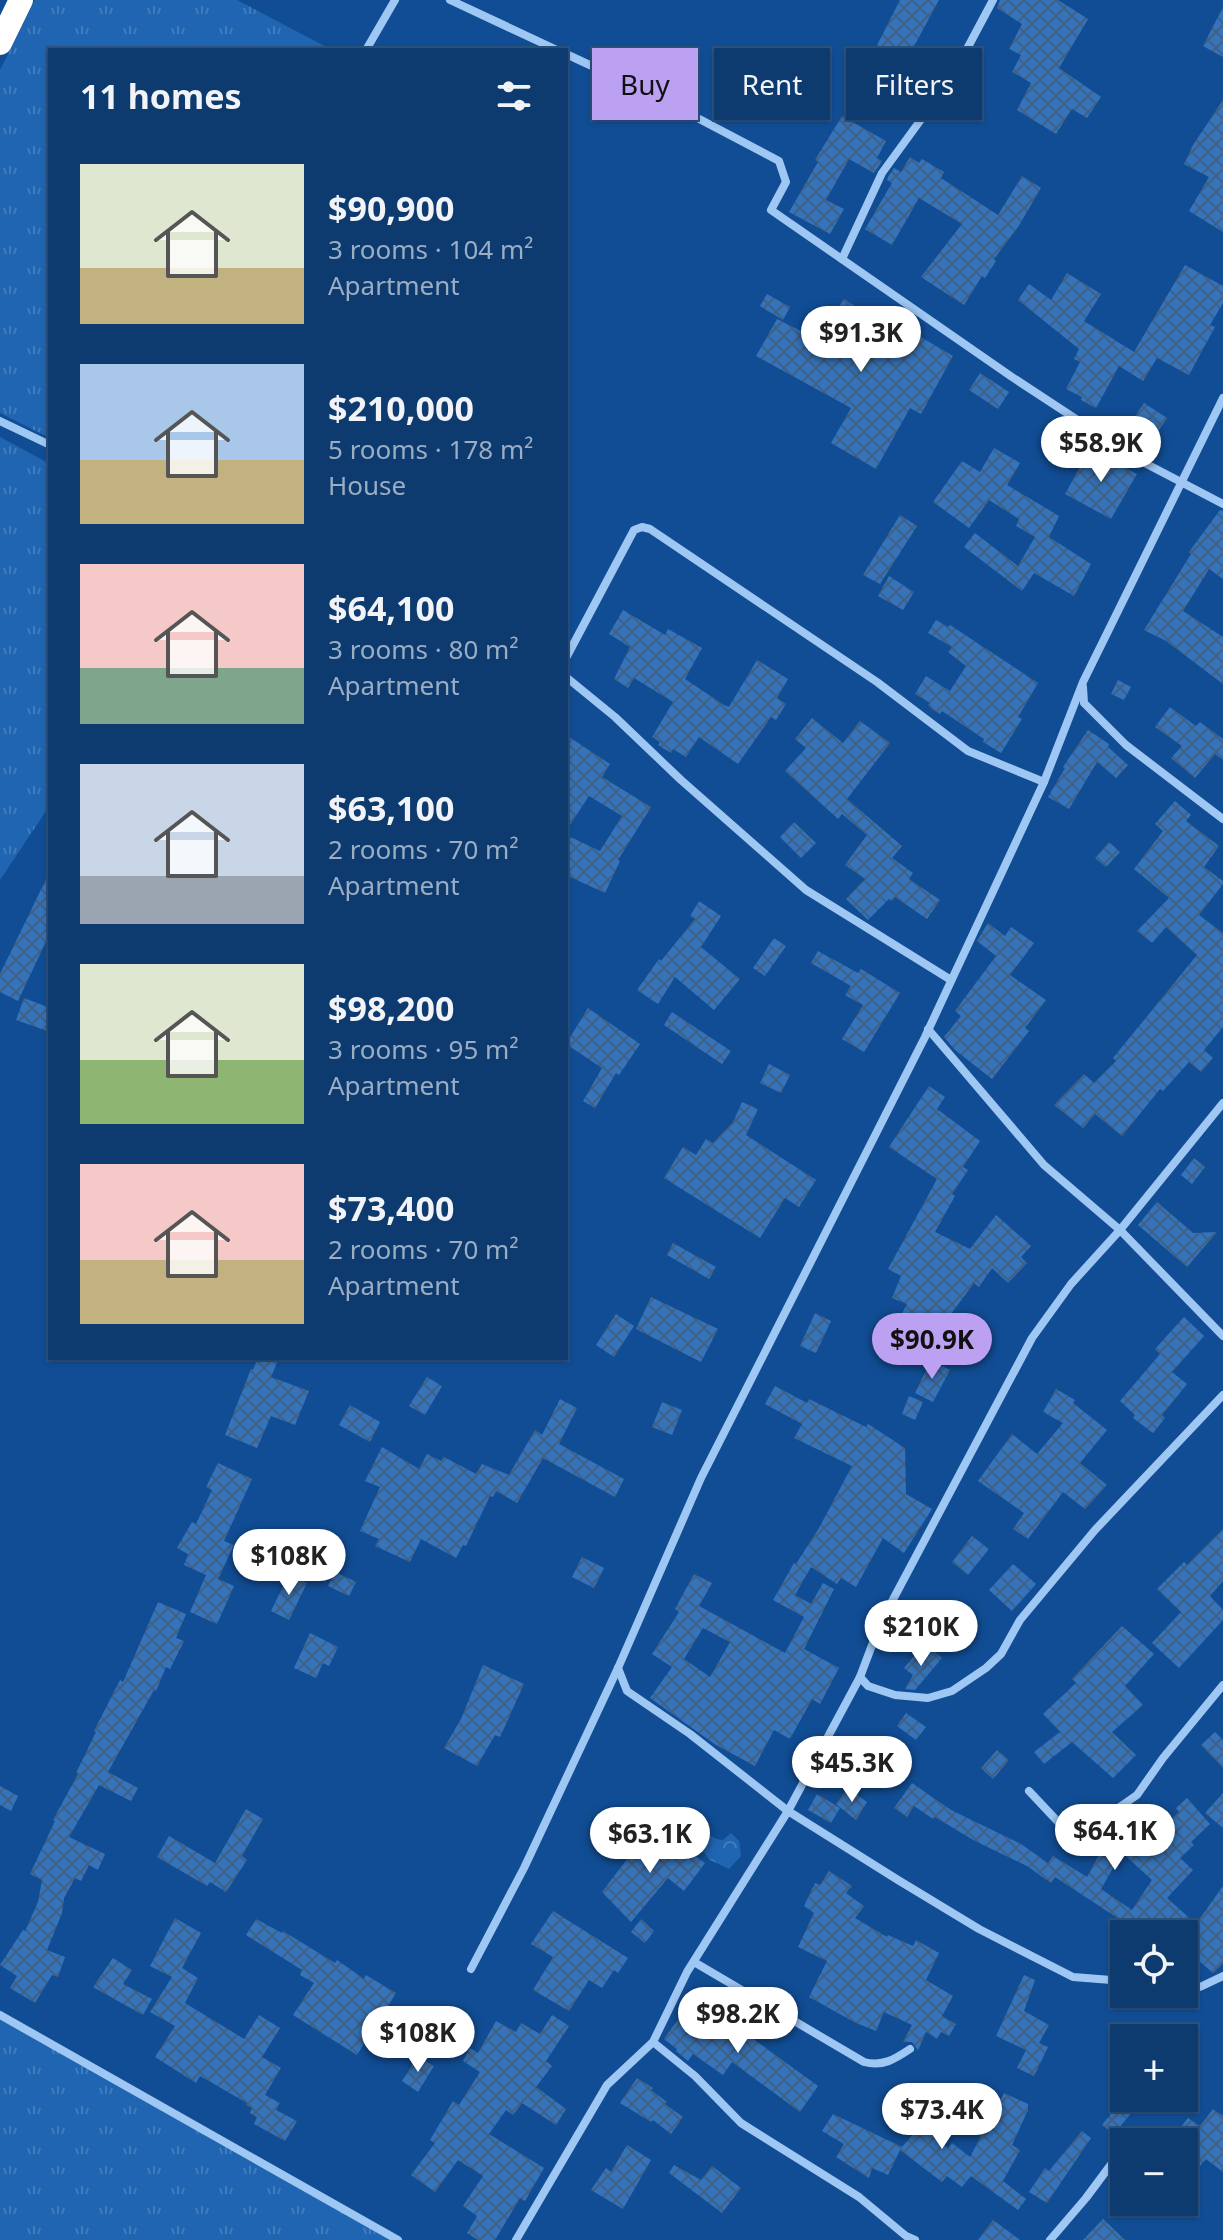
<!DOCTYPE html>
<meta charset="utf-8">
<style>
body{margin:0;font-family:"Noto Sans",sans-serif;background:#164174;color:#f1f3f6;height:100vh;display:flex;flex-direction:column;font-size:30px;white-space:nowrap}
*{box-sizing:border-box;margin:0}
p{font-size:26px;color:#9aadc3}
.icon{flex:none;width:44px;height:44px;fill:none;stroke:currentColor;stroke-width:2;stroke-linecap:round;stroke-linejoin:round}
.map{position:relative;flex:1;overflow:hidden}
.drawer{position:absolute;left:48px;top:48px;width:520px;height:1312px;display:flex;flex-direction:column;background:#0d3a6f;border-radius:0px;box-shadow:0 2px 6px #0004,0 0 0 2px #2d5482}
.drawer>*{flex:none}
.top-card{position:absolute;left:592px;top:48px;width:510px;height:72px;display:flex;gap:16px}
.buttons{position:absolute;left:1110px;top:1920px;display:grid;gap:16px}
.buttons a{display:grid;place-items:center;width:88px;height:88px;border-radius:0px;background:#0d3a6f;box-shadow:0 2px 6px #0004,0 0 0 2px #2d5482;font-size:40px}
.price{position:absolute;translate:-50% -68px;padding:0 18px;border-radius:28px;background:#fff;color:#222;font-size:26px;line-height:52px;filter:drop-shadow(0 2px 4px #0008)}
.price::after{content:'';position:absolute;left:50%;top:48px;width:24px;height:18px;margin-left:-12px;background:inherit;clip-path:polygon(0 0,100% 0,50% 100%)}
.price.on{background:#bca0f2;color:#111}
ul{padding:0;list-style:none}
li{display:flex;align-items:center;gap:24px;height:200px;padding:0 32px}
li span{display:grid;place-items:center;flex:none;width:224px;height:160px;border-radius:0px;color:#555}
li>.icon{margin-inline-start:auto}
span .icon{width:96px;height:96px;fill:#fffc;stroke-width:1}
li b{font-size:34px}
h2{display:flex;justify-content:space-between;align-items:center;height:96px;padding:0 32px;font-size:34px}
.pill{padding:0 28px;border-radius:0px;background:#0d3a6f;box-shadow:0 2px 6px #0004,0 0 0 2px #2d5482;font-size:28px;line-height:72px}
.pill.on{background:#bca0f2;color:#111}
.map>svg:first-child{display:block}
.grass{fill:url(#grass-tufts)}
.forest{fill:url(#forest-crowns)}
.building{fill:url(#building-cross-hatch);fill-rule:evenodd}
.lines{fill:none;stroke-linecap:round;stroke-linejoin:round}
.street{stroke:#9fc7f3;stroke-width:8}
.highway{stroke:#fff;stroke-width:24}
</style>
<div class="map">
<svg width="1223" height="2240" viewBox="0 0 1223 2240">
<defs>
<pattern id="grass-tufts" width="24" height="20" patternUnits="userSpaceOnUse" patternTransform="scale(2)"><rect width="24" height="20" fill="#2065b1"/><path d="M3 7l-1-3M5 7V3M7 7l1-3M15 17l-1-3M17 17v-4M19 17l1-3" fill="none" stroke="#417cbd"/></pattern>
<pattern id="forest-crowns" width="20" height="18" patternUnits="userSpaceOnUse" patternTransform="scale(2)"><rect width="20" height="18" fill="#2065b1"/><path d="M2 6a3 3 0 1 1 6 0M12 15a3 3 0 1 1 6 0" fill="none" stroke="#417cbd"/></pattern>
<pattern id="building-cross-hatch" width="8" height="8" patternUnits="userSpaceOnUse" patternTransform="scale(2)"><rect width="8" height="8" fill="#3574bb"/><path d="M0 0l8 8M0 8l8-8" fill="none" stroke="#406084"/></pattern>
</defs>
<rect width="100%" height="100%" fill="#114d94"/>
<!-- grass -->
<g class="grass">
<path d="M35 0H237L332 50H50V438L0 413V70Z"/>
<path d="M0 437 50 464V805L0 880Z"/>
<path d="M0 2015 391 2240H0Z"/>
</g>
<!-- forest -->
<path class="forest" d="M707 1833 716 1839 723 1840 731 1833 739 1841 741 1856 729 1869 710 1860 699 1846Z"/>
<!-- building -->
<g class="building">
<path d="M900 0H939L911 52 933 65 915 97 865 69Z"/>
<path d="M1000 0H1058L1088 19 1059 68 1101 97 1087 118 1072 109 1056 134 1017 110 1031 83 1012 72 1021 55 1009 49 1022 24 997 8Z"/>
<path d="M1223 7V57L1203 46Z"/>
<path d="M1223 100V232L1189 211 1209 177 1184 164 1193 145Z"/>
<path d="M842 116 886 141 877 158 882 161 874 173 849 159 826 200 844 209 830 234 789 212 818 162 815 160Z"/>
<path d="M910 157 919 163 922 159 944 172 941 178 998 215 1022 176 1041 188 1018 227 994 259 996 261 985 278 982 276 964 305 921 277 962 224 919 198 892 245 865 229 892 183 887 180 888 177 894 168 901 172Z"/>
<path d="M1185 265 1223 286V303L1210 325 1215 327 1189 375 1157 358 1143 381 1119 366 1096 408 1081 400 1082 397 1066 389 1080 362 1074 359 1079 349 1018 300 1029 284 1051 300 1067 273 1101 294 1084 321 1134 352Z"/>
<path d="M767 294 790 307 783 320 760 306Z"/>
<path d="M844 299 892 330 897 323 953 356 921 414 910 408 876 469 831 443 851 408 756 356 777 319 817 339Z"/>
<path d="M980 373 1009 392 998 409 969 390Z"/>
<path d="M1144 403 1167 418 1150 444 1127 429Z"/>
<path d="M994 448 1020 463 1007 485 1059 516 1049 537 1091 564 1074 596 1034 573 1022 591 964 547 975 533 1018 566 1035 537 1016 526 1019 519 989 500 969 528 933 502 962 461 980 472Z"/>
<path d="M1090 449 1137 474 1111 519 1065 494Z"/>
<path d="M1220 510 1223 511V579L1209 569 1183 611 1223 637V684L1166 641 1144 630 1191 554 1189 552Z"/>
<path d="M900 515 917 526 880 584 863 575Z"/>
<path d="M889 576 914 592 903 610 878 596Z"/>
<path d="M623 610 665 635 668 629 702 648 685 679 724 705 729 707 757 660 788 679 777 698 786 704 776 720 771 717 738 764 699 737 686 757 673 749 671 753 658 745 660 742 652 737 673 702 634 678 628 688 614 679 630 647 609 634Z"/>
<path d="M936 620 948 627 950 625 1038 683 1018 717 1022 719 1001 753 983 742 984 739 942 711 940 714 933 710 928 705 930 703 915 694 926 676 950 691 966 666 948 652 952 647 928 633Z"/>
<path d="M1118 680 1131 687 1124 700 1111 694Z"/>
<path d="M1170 707 1196 726 1200 722 1223 739V760L1215 754 1195 778 1171 758 1182 746 1155 727Z"/>
<path d="M812 718 843 743 860 721 890 743 847 799 902 846 892 858 913 873 909 879 940 900 927 919 895 897 892 901 889 899 868 920 846 899 865 879 845 865 867 835 842 814 838 819 785 771 806 748 795 739Z"/>
<path d="M1088 730 1109 744 1108 747 1128 765 1116 778 1097 762 1069 809 1048 797 1065 768 1063 767Z"/>
<path d="M566 735 610 764 602 777 651 807 618 860 620 861 605 893 566 875V835L600 851 622 816 589 796 566 831Z"/>
<path d="M1175 801 1191 815 1186 821 1219 846 1204 867 1223 881V884L1199 915 1223 933V1027L1204 1050 1213 1058 1201 1072 1189 1062 1163 1091 1160 1089 1122 1136 1095 1114 1083 1128 1054 1105 1084 1074 1094 1083 1116 1061 1113 1058 1197 955 1166 927 1152 943 1137 931 1169 898 1134 869 1163 831 1155 824Z"/>
<path d="M794 822 816 843 801 858 780 837Z"/>
<path d="M1109 842 1120 852 1106 867 1095 858Z"/>
<path d="M50 871V933L18 1001 0 992V974Z"/>
<path d="M699 901 721 916 701 947 740 979 714 1010 675 977 658 1004 637 990 659 959 661 961 695 919 690 916Z"/>
<path d="M988 923 1005 936 1011 927 1034 943 1010 975 1046 1000 1025 1028 1029 1031 992 1079 955 1050 944 1037 961 1016 955 1011 996 956 977 941Z"/>
<path d="M774 938 786 946 765 976 753 968Z"/>
<path d="M818 951 858 973 861 969 900 993 864 1052 842 1039 863 1005 845 995 851 986 811 963Z"/>
<path d="M24 998 50 1008V1032L16 1020Z"/>
<path d="M588 1008 640 1044 619 1075 616 1073 595 1108 583 1101 602 1068 566 1044Z"/>
<path d="M672 1012 731 1051 722 1064 664 1025Z"/>
<path d="M769 1064 790 1075 781 1093 760 1083Z"/>
<path d="M929 1086 945 1097 937 1109 980 1141 963 1167 968 1170 952 1194 955 1196 935 1232 970 1249 996 1215 1031 1246 1021 1257 1027 1263 1008 1283 992 1268 979 1287 974 1283 945 1322 935 1316 919 1348 905 1341 900 1349 887 1341 907 1304 892 1298 901 1276 888 1269 937 1179 889 1147Z"/>
<path d="M742 1102 758 1109 746 1135 816 1180 799 1207 785 1198 760 1238 664 1178 683 1147 696 1155 706 1139 713 1143 733 1122Z"/>
<path d="M1194 1158 1205 1167 1192 1184 1181 1175Z"/>
<path d="M1157 1202 1193 1233 1217 1232 1187 1267 1138 1225Z"/>
<path d="M673 1243 716 1267 709 1279 667 1255Z"/>
<path d="M651 1297 718 1329 701 1362 636 1329Z"/>
<path d="M815 1313 831 1321 816 1353 800 1346Z"/>
<path d="M616 1314 634 1326 614 1357 596 1345Z"/>
<path d="M1184 1317 1204 1336 1172 1372 1187 1384 1162 1415 1165 1418 1153 1433 1133 1418 1135 1415 1120 1401 1160 1354 1155 1349Z"/>
<path d="M258 1358H279L271 1377 309 1391 295 1425 271 1416 257 1448 225 1435 251 1369 253 1370Z"/>
<path d="M931 1360 950 1370 933 1402 915 1393Z"/>
<path d="M427 1377 442 1386 425 1415 409 1406Z"/>
<path d="M775 1386 807 1403 809 1399 866 1427 868 1424 905 1448 906 1494 932 1509 904 1553 883 1538 856 1587 841 1578 837 1584 811 1567 795 1595 811 1604 823 1583 834 1589 804 1649 839 1668 820 1704 812 1699 790 1739 774 1730 755 1766 716 1745 650 1698 672 1667 652 1654 679 1612 675 1609 694 1574 712 1583 699 1606 785 1653 804 1617 773 1600 794 1563 796 1564 819 1528 852 1466 794 1438 802 1424 765 1404ZM703 1628 730 1642 710 1677 684 1659Z"/>
<path d="M1056 1389 1075 1400 1073 1403 1107 1430 1080 1463 1107 1485 1085 1509 1063 1492 1028 1539 1013 1529 1024 1513 978 1481 1012 1434 1037 1454 1063 1423 1043 1412Z"/>
<path d="M909 1396 923 1402 915 1420 902 1414Z"/>
<path d="M560 1399 577 1408 559 1444 624 1479 615 1497 543 1458 517 1503 496 1491 493 1497 490 1496 466 1546 463 1545 456 1558 421 1539 410 1562 375 1546 379 1539 360 1531 380 1487 365 1481 382 1447 419 1469 427 1454 441 1461 444 1457 476 1474 482 1464 509 1475 535 1430 542 1435Z"/>
<path d="M662 1402 682 1410 672 1435 652 1427Z"/>
<path d="M350 1405 380 1422 370 1442 339 1425Z"/>
<path d="M218 1463 252 1479 224 1541 234 1545 218 1579 234 1586 217 1624 190 1612 206 1575 184 1565 188 1554 177 1548 192 1522 196 1524 212 1490 206 1487Z"/>
<path d="M1223 1529V1581L1210 1596 1223 1610V1620L1179 1668 1152 1643 1181 1612 1157 1589 1184 1562 1187 1565Z"/>
<path d="M972 1536 989 1549 968 1575 952 1562Z"/>
<path d="M582 1557 604 1568 594 1588 572 1577Z"/>
<path d="M1013 1564 1036 1584 1012 1611 989 1590Z"/>
<path d="M335 1572 356 1582 349 1596 328 1586Z"/>
<path d="M289 1574 307 1583 289 1620 271 1611Z"/>
<path d="M158 1602 186 1614 176 1638 184 1641 170 1669 166 1667 156 1691 154 1690 108 1772 138 1788 131 1801 99 1785 69 1837 105 1854 98 1870 89 1865 81 1881 75 1878 64 1898 62 1913 47 1950 65 1957 58 1977 52 1975 35 2003 10 1988 17 1976 0 1965 23 1930 25 1931 38 1902 42 1880 30 1874 55 1821 53 1820 78 1774 76 1773 96 1732 94 1731 120 1680 123 1682Z"/>
<path d="M1122 1626 1154 1654 1125 1686 1143 1705 1112 1732 1136 1755 1113 1778 1072 1742 1044 1764 1034 1752 1060 1732 1043 1714 1076 1683 1072 1679Z"/>
<path d="M310 1633 338 1647 329 1666 323 1663 316 1678 294 1668Z"/>
<path d="M929 1647 942 1658 915 1690 905 1689 913 1675 904 1668 915 1655 922 1659Z"/>
<path d="M483 1665 524 1684 500 1737 495 1735 477 1766 444 1748 461 1719Z"/>
<path d="M906 1713 926 1727 916 1740 897 1726Z"/>
<path d="M1215 1732 1223 1740V1768L1201 1745Z"/>
<path d="M866 1745 891 1760 884 1773 859 1758Z"/>
<path d="M997 1750 1009 1760 993 1779 981 1768Z"/>
<path d="M912 1783 951 1810 1021 1844 1048 1863 1053 1856 1087 1877 1100 1853 1116 1863 1101 1889 1132 1910 1152 1880 1118 1849 1143 1823 1154 1833 1179 1812 1176 1808 1187 1798 1210 1824 1191 1842 1194 1845 1180 1858 1193 1870 1167 1898 1196 1924 1223 1886V1963L1213 1973 1184 1948V1934H1169L1153 1920 1142 1934 1055 1877 1051 1883 1027 1866 975 1841 935 1817 933 1819 914 1806 907 1817 894 1808Z"/>
<path d="M0 1786 18 1796 11 1811 0 1805Z"/>
<path d="M848 1788 867 1802 856 1820 836 1804Z"/>
<path d="M1223 1793V1828L1205 1813Z"/>
<path d="M817 1794 840 1808 831 1823 808 1810Z"/>
<path d="M246 1809 263 1819 242 1856 247 1860 226 1892 210 1882 207 1886 157 1857 169 1836 215 1863Z"/>
<path d="M652 1834 667 1850 675 1841 705 1863 684 1891 668 1878 631 1922 602 1892 638 1845Z"/>
<path d="M829 1871 852 1886 846 1893 864 1906 855 1918 887 1937 888 1935 913 1946 916 1940 939 1953 926 1980 953 1996 942 2016 956 2024 949 2036 941 2032 937 2039 926 2032 918 2050 912 2042H903L912 2025 884 2012 876 2031 854 2022 809 1997 827 1961 798 1947 814 1913 804 1906 815 1883 820 1885Z"/>
<path d="M553 1911 628 1958 618 1973 614 1970 602 1988 589 1980 569 2011 533 1990 553 1957 531 1944Z"/>
<path d="M175 1918 201 1933 182 1968 198 1978 185 2003 244 2039 259 2015 280 2028 262 2057 281 2068 265 2095 280 2103 276 2110 297 2121 285 2141 254 2124 257 2117 250 2113 252 2108 246 2105 247 2103 200 2076 196 2083 155 2057 175 2026 150 2012 172 1977 150 1966Z"/>
<path d="M256 1919 282 1933 283 1931 335 1963 337 1960 364 1979 366 1975 396 1993 357 2055 293 2015 314 1983 300 1975 302 1970 246 1935Z"/>
<path d="M641 1919 654 1931 645 1943 631 1932Z"/>
<path d="M113 1958 132 1970 123 1984 152 1999 143 2015 93 1987Z"/>
<path d="M1024 1975 1035 1980 1024 2011 1049 2025 1039 2043 1048 2047 1034 2076 1017 2068 1026 2050 996 2036Z"/>
<path d="M690 2003 723 2023 726 2019 818 2086 800 2112 732 2062 723 2075 693 2054 688 2061 676 2051 677 2049 664 2039Z"/>
<path d="M552 2015 569 2026 546 2061 552 2066 536 2087 566 2109 556 2125 522 2103 513 2115 506 2110 489 2134 544 2168 525 2201 520 2198 495 2240H478L467 2233 477 2216 463 2206 483 2176 458 2160 435 2192 411 2175 435 2143 430 2140 453 2101 459 2105 480 2072 463 2061 470 2048 478 2053 496 2021 516 2032 521 2023 540 2034Z"/>
<path d="M418 2056 434 2066 418 2092 402 2081Z"/>
<path d="M637 2078 653 2088 651 2090 667 2102 665 2104 683 2117 671 2134 653 2120 651 2122 620 2103Z"/>
<path d="M1004 2093 1028 2104V2110L1012 2145 1020 2150 1003 2181 1026 2199 1018 2210 971 2176 962 2187 947 2176 942 2182 900 2150 888 2175 872 2168 869 2178 836 2157 844 2144 822 2131 833 2114 902 2147 921 2125 948 2148 952 2143 970 2157Z"/>
<path d="M1124 2098 1137 2106 1114 2134 1102 2125Z"/>
<path d="M1213 2109 1223 2116V2172L1206 2159 1184 2185V2142H1169L1188 2118 1200 2126Z"/>
<path d="M1082 2131 1091 2138 1047 2203 1029 2192 1045 2168 1049 2171Z"/>
<path d="M627 2145 651 2160 623 2209 591 2190 606 2168 611 2172Z"/>
<path d="M674 2165 701 2180 712 2166 741 2188 722 2213 669 2173Z"/>
<path d="M1103 2219 1125 2240H1083Z"/>
<path d="M993 2220 1020 2240H978Z"/>
</g>
<g class="lines">
<!-- street -->
<g class="street">
<path d="M450 0 557 50"/>
<path d="M366 50 395 0"/>
<path d="M566 54 648 92 779 161 786 182 771 210 1012 377 1137 459 1223 504"/>
<path d="M842 259 882 173 952 77 993 0"/>
<path d="M0 421 50 445"/>
<path d="M566 658 634 530 642 527 650 529 877 682 968 751 1044 782"/>
<path d="M566 677 615 717 681 780 806 890 951 980"/>
<path d="M1083 687 1084 703 1126 745 1223 819"/>
<path d="M928 1029 1044 1165 1120 1230 1223 1336"/>
<path d="M618 1668 627 1691 690 1734 788 1811 898 1880 979 1929 1073 1977 1124 1981"/>
<path d="M860 1677 868 1686 895 1695 928 1698 952 1691 986 1668 1001 1654 1020 1620 1095 1530 1223 1395"/>
<path d="M1029 1791 1061 1825 1077 1829 1091 1827 1137 1795 1163 1758 1223 1685"/>
<path d="M694 1962 864 2062C883 2067 895 2059 910 2049"/>
<path d="M471 1969 524 1868 618 1668 701 1478 925 1037 1044 782 1083 682 1223 398"/>
<path d="M1184 1985 1200 1987 1223 1976"/>
<path d="M0 2015 398 2240"/>
<path d="M653 2042 695 2076 741 2123 859 2197 906 2236 915 2240"/>
<path d="M1127 2142 1135 2131"/>
<path d="M516 2240 607 2085 653 2042 687 1972 788 1811 860 1677 880 1624 1032 1338 1071 1284 1120 1230 1223 1103"/>
<path d="M1050 2240 1086 2198 1124 2147"/>
</g>
<!-- highway -->
<path class="highway" d="M0 43 21 0"/>
</g>
</svg>
<div class="buttons">
<a><svg class="icon" aria-label="locate" viewBox="0 0 24 24"><circle cx="12" cy="12" r="6"/><path d="M12 2v4M12 18v4M2 12h4M18 12h4"/></svg></a>
<a>+</a>
<a>−</a>
</div>
<b class="price" style="left:861px;top:374px">$91.3K</b>
<b class="price" style="left:1101px;top:484px">$58.9K</b>
<b class="price on" style="left:932px;top:1381px">$90.9K</b>
<b class="price" style="left:289px;top:1597px">$108K</b>
<b class="price" style="left:921px;top:1668px">$210K</b>
<b class="price" style="left:852px;top:1804px">$45.3K</b>
<b class="price" style="left:1115px;top:1872px">$64.1K</b>
<b class="price" style="left:650px;top:1875px">$63.1K</b>
<b class="price" style="left:738px;top:2055px">$98.2K</b>
<b class="price" style="left:418px;top:2074px">$108K</b>
<b class="price" style="left:942px;top:2151px">$73.4K</b>
<div class="top-card">
<a class="pill on">Buy</a>
<a class="pill">Rent</a>
<a class="pill">Filters</a>
</div>
<section class="drawer">
<h2>11 homes<svg class="icon" aria-label="filters" viewBox="0 0 24 24"><path d="M4 7h16M4 17h16"/><circle cx="9" cy="7" r="2"/><circle cx="15" cy="17" r="2"/></svg></h2>
<ul>
<li><span style="background:linear-gradient(#dfe7d0 65%,#c2b280 0)"><svg class="icon" aria-label="home" viewBox="0 0 24 24"><path d="M3 11l9-7 9 7M6 9v11h12V9"/></svg></span><div><b>$90,900</b><p>3 rooms · 104 m²</p><p>Apartment</p></div></li>
<li><span style="background:linear-gradient(#a9c7e8 60%,#c2b280 0)"><svg class="icon" aria-label="home" viewBox="0 0 24 24"><path d="M3 11l9-7 9 7M6 9v11h12V9"/></svg></span><div><b>$210,000</b><p>5 rooms · 178 m²</p><p>House</p></div></li>
<li><span style="background:linear-gradient(#f6c9c9 65%,#7fa58c 0)"><svg class="icon" aria-label="home" viewBox="0 0 24 24"><path d="M3 11l9-7 9 7M6 9v11h12V9"/></svg></span><div><b>$64,100</b><p>3 rooms · 80 m²</p><p>Apartment</p></div></li>
<li><span style="background:linear-gradient(#c9d6e8 70%,#9aa5b1 0)"><svg class="icon" aria-label="home" viewBox="0 0 24 24"><path d="M3 11l9-7 9 7M6 9v11h12V9"/></svg></span><div><b>$63,100</b><p>2 rooms · 70 m²</p><p>Apartment</p></div></li>
<li><span style="background:linear-gradient(#dfe7d0 60%,#8fb573 0)"><svg class="icon" aria-label="home" viewBox="0 0 24 24"><path d="M3 11l9-7 9 7M6 9v11h12V9"/></svg></span><div><b>$98,200</b><p>3 rooms · 95 m²</p><p>Apartment</p></div></li>
<li><span style="background:linear-gradient(#f6c9c9 60%,#c2b280 0)"><svg class="icon" aria-label="home" viewBox="0 0 24 24"><path d="M3 11l9-7 9 7M6 9v11h12V9"/></svg></span><div><b>$73,400</b><p>2 rooms · 70 m²</p><p>Apartment</p></div></li>
</ul>
</section>
</div>
